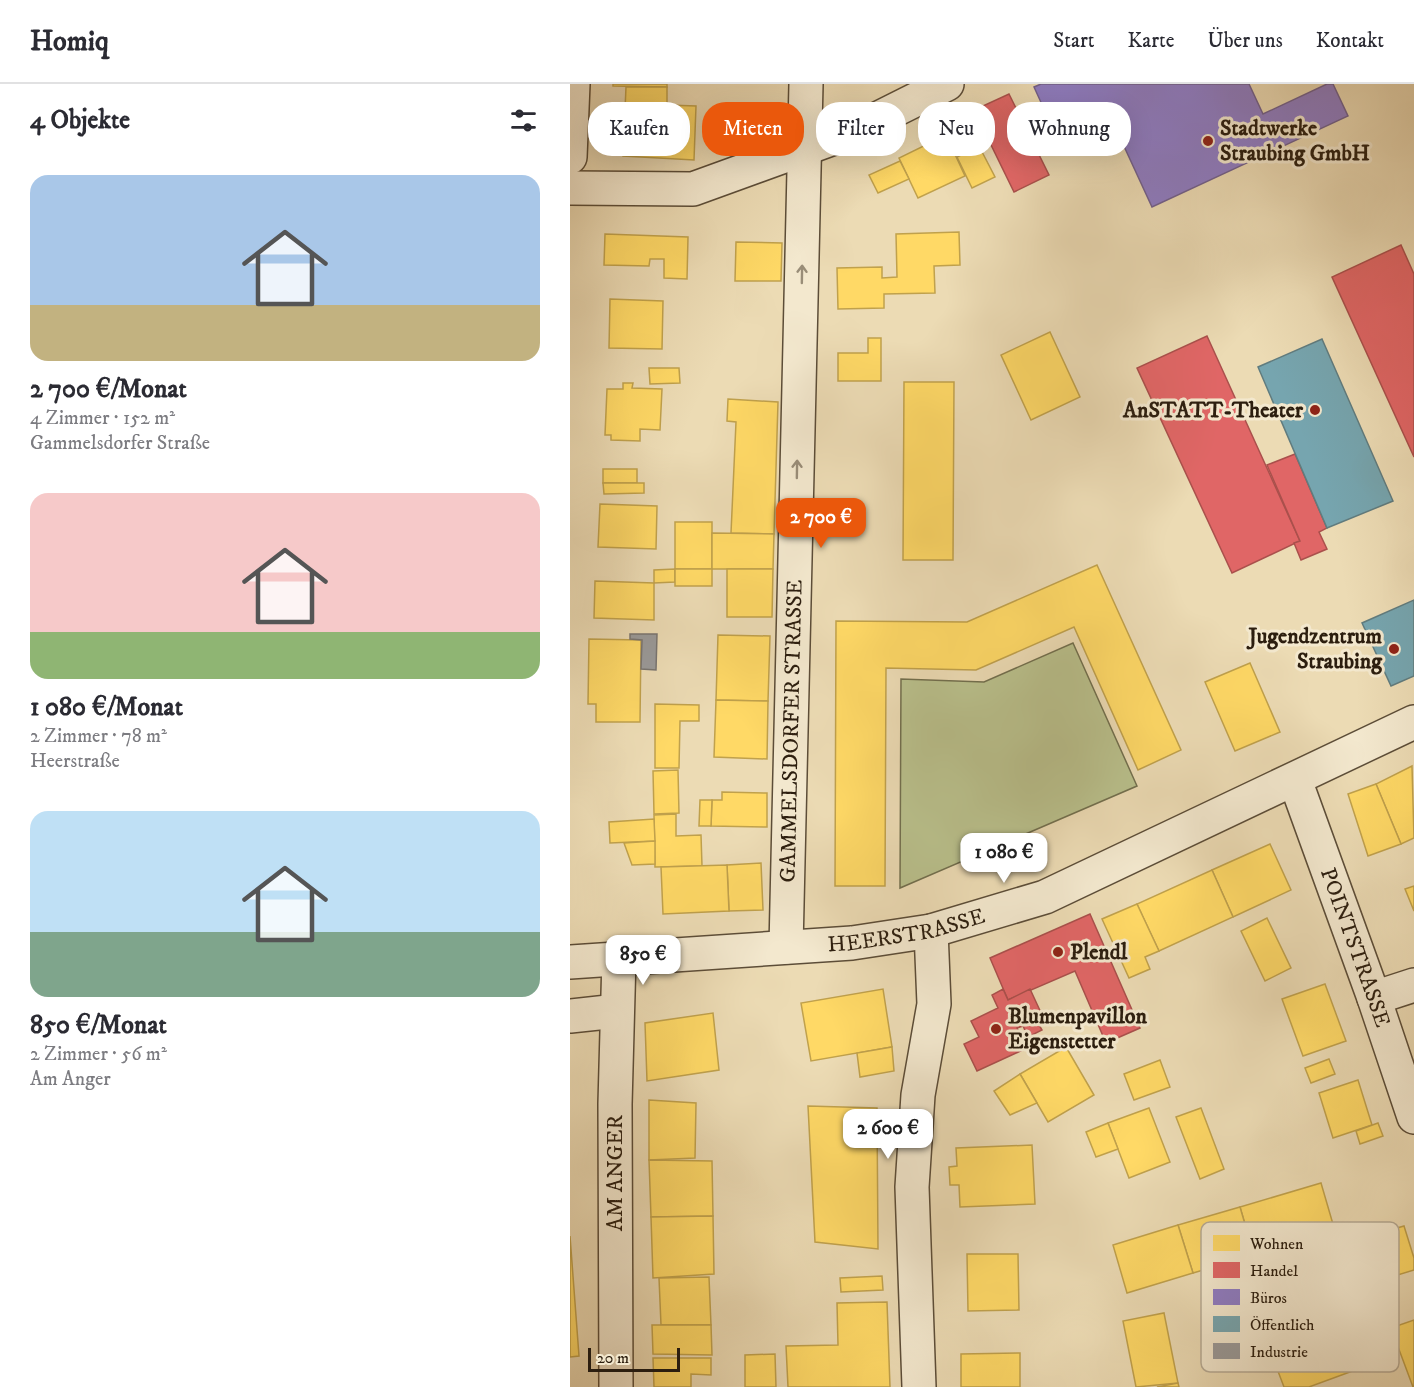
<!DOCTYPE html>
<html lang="de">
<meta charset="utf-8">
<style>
body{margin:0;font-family:"IM FELL DW Pica",serif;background:#f7f7f7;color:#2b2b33;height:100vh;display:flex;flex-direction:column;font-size:22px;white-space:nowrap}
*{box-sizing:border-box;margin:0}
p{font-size:20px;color:#7c7c81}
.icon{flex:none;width:33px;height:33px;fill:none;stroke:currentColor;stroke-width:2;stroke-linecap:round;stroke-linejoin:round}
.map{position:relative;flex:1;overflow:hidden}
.side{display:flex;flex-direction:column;background:#fff;width:570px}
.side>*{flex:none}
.banner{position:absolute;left:18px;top:18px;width:570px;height:54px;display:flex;gap:12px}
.scale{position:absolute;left:18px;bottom:15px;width:92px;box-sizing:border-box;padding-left:6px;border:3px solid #2c1e0f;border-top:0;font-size:16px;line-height:21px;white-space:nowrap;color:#2c1e0f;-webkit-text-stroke:4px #f3e8ce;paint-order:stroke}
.price{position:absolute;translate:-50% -51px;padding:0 14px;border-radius:12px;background:#fff;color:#222;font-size:20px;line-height:39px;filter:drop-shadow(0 2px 3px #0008)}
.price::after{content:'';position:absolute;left:50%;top:36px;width:18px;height:14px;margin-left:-9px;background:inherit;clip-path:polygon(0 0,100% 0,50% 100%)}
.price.selected{background:#ea580c;color:#fff}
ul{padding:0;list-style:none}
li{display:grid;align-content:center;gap:12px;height:318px;padding:0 30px}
li span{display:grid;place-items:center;height:186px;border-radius:18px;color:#555}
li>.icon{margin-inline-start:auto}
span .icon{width:108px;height:108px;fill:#fffc;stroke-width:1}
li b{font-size:26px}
h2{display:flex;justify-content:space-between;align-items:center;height:72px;padding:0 30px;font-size:26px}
.chip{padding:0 21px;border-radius:24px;background:#fff;box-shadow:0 6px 24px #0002;font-size:21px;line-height:54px}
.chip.selected{background:#ea580c;color:#fff}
header{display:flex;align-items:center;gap:36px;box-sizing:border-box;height:84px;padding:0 30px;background:#fff;border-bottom:2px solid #e1e1e2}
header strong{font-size:28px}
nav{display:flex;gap:33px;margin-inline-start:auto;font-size:21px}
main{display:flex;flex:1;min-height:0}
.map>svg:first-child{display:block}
.green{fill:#b9c08c;stroke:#726f4e;stroke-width:1.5}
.homes{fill:#ffd966;stroke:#c0a14c;stroke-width:1.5}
.shops{fill:#e06666;stroke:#aa504c;stroke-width:1.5}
.offices{fill:#8e7cc3;stroke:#71608d;stroke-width:1.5}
.public{fill:#76a5af;stroke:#607c7f;stroke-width:1.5}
.industry{fill:#999;stroke:#787470;stroke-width:1.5}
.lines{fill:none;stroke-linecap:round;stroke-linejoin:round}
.minor-casing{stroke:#5c4d38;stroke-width:36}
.tertiary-casing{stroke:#5c4d38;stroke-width:36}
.minor{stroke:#f3e8ce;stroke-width:33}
.tertiary{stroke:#f3e8ce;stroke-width:33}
.oneway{stroke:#998d78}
.poi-dot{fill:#8f2418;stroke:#f3e8ce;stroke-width:2}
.labels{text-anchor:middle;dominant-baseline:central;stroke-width:6;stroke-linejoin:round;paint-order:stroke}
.poi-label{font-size:22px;font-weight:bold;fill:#2c1e0f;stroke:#f3e8ce;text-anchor:start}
.street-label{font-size:22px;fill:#2c1e0f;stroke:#f3e8ce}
.key{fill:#f3e8ce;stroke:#b7ab95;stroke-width:1.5}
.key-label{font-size:16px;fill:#2c1e0f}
</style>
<header>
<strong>Homiq</strong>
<nav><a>Start</a><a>Karte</a><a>Über uns</a><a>Kontakt</a></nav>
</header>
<main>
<section class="side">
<h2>4 Objekte<svg class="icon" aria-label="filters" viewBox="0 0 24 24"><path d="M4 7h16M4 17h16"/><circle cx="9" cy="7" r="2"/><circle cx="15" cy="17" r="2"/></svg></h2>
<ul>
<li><span style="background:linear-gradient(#a9c7e8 70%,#c2b280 0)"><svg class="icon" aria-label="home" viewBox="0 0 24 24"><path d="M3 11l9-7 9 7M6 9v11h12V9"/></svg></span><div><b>2 700 €/Monat</b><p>4 Zimmer · 152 m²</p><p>Gammelsdorfer Straße</p></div></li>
<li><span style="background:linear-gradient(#f6c9c9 75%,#8fb573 0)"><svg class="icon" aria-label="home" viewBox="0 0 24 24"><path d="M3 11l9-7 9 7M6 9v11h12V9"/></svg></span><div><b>1 080 €/Monat</b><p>2 Zimmer · 78 m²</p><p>Heerstraße</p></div></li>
<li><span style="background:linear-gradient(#bfe0f5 65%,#7fa58c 0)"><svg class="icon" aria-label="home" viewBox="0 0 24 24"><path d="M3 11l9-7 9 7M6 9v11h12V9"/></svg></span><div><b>850 €/Monat</b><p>2 Zimmer · 56 m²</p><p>Am Anger</p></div></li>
</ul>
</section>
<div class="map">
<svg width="844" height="1303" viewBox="0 0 844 1303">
<rect width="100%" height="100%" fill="#ecdbb4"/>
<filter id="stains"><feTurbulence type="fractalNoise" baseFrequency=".00333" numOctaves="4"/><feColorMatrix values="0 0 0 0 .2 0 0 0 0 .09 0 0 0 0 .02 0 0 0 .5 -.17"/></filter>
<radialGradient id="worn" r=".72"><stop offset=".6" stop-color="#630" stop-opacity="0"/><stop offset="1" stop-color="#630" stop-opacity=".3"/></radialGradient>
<!-- green -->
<path class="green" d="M503 559 567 702 330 804 331 595 414 598Z"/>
<!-- homes -->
<g class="homes">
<path d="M43 0H97V3L43 2Z"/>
<path d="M56 3H97V21L126 22 124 76 53 72Z"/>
<path d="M376 51 395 92 348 114 329 74Z"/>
<path d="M409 62 425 93 402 104 387 73Z"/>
<path d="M330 77 339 95 308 109 299 91Z"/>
<path d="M389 148 390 181 364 182 365 209 314 210V224L268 225 267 184 312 183V194L327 193 326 150Z"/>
<path d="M35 150 118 153 117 195 94 194V175H80L79 182 34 181Z"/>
<path d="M166 158 212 159 211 197H165Z"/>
<path d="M40 215 93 217 92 265 39 264Z"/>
<path d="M480 248 510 313 461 336 431 271Z"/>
<path d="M298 254H311V297H268V269H298Z"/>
<path d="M79 284H109L110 299 80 300Z"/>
<path d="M334 298H384L383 476H333Z"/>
<path d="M53 299H63L62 304 92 305 90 346 70 345V357L41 356V351H35L37 305H53Z"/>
<path d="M158 315 208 318 204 450 161 449 166 338 157 337Z"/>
<rect x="33" y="385" width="34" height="14"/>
<path d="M33 399H74V409L34 410Z"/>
<path d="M30 420 87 422 86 465 28 463Z"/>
<rect x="105" y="438" width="37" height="47"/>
<path d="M142 449 204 450 203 485H142Z"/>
<path d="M527 481 611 666 568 686 504 543 406 586 316 584 315 802H265L266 537 397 538Z"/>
<path d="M105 485V498L84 499V486Z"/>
<rect x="105" y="485" width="37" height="17"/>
<path d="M157 485H203L202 533H157Z"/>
<path d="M25 497 84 499V536L24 534Z"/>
<path d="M148 551 200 552 198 617 146 616Z"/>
<path d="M19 555 71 556 70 638H26V620H18Z"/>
<path d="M680 579 710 648 665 667 635 598Z"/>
<path d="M146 616 198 617 197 675 144 673Z"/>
<path d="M85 620 129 621V637H110L109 684H85Z"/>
<path d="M842 682 844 754 831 760 806 700Z"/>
<path d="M108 686 109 729 84 730 83 687Z"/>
<path d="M806 700 831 760 798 772 778 710Z"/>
<path d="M152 708 197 709V743L141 742 142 716H152Z"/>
<path d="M130 716H142L141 742H129Z"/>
<path d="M106 730V752L131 751 132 782 85 783 84 731Z"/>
<path d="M84 735 85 757 40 759 39 738Z"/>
<path d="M85 757V780L62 781 54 759Z"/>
<path d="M700 760 721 806 663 833 642 786Z"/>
<path d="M191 779 193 826 159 827 157 781Z"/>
<path d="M157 781 159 827 93 830 91 783Z"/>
<path d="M642 786 663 833 589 867 567 820Z"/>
<path d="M844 802V827L835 805Z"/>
<path d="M567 820 589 867 575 873 580 885 559 894 532 835Z"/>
<path d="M697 834 721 884 695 897 671 847Z"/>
<path d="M755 900 776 957 733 972 712 915Z"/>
<path d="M313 905 322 963 241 977 231 919Z"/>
<path d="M143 929 149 986 77 997 75 939Z"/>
<path d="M322 963 324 987 290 993 287 969Z"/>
<path d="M496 963 524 1011 478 1038 450 990Z"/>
<path d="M759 975 765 990 741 999 735 984Z"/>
<path d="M590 976 600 1003 564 1016 554 990Z"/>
<path d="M450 990 467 1019 440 1031 424 1007Z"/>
<path d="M788 996 802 1041 763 1054 749 1009Z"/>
<path d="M79 1016 126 1019 125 1074 79 1076Z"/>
<path d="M238 1022 307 1024 308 1165 245 1158Z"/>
<path d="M579 1024 600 1078 559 1094 538 1039Z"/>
<path d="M631 1024 654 1085 630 1095 606 1033Z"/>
<path d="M538 1039 548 1065 526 1073 516 1048Z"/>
<path d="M808 1039 813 1052 790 1060 786 1047Z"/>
<path d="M462 1061 465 1120 390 1123 389 1101H380L379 1083 387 1082 386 1064Z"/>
<path d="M79 1076 142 1077 143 1132 81 1133Z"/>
<path d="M751 1099 765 1147 684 1171 670 1123Z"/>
<path d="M670 1123 684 1171 623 1189 608 1141Z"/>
<path d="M143 1132 144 1190 83 1194 81 1133Z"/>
<path d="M608 1141 623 1189 557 1209 543 1161Z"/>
<path d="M834 1142 844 1174V1186L765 1210 752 1166Z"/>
<path d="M0 1152 9 1272 0 1273Z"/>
<path d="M397 1170H448L449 1226 398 1227Z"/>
<path d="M312 1192 313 1206 271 1208 270 1194Z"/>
<path d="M139 1193 141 1241H91L89 1194Z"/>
<path d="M317 1218 320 1303H218L216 1262 268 1261 267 1219Z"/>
<path d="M594 1229 608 1299 566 1303 553 1237Z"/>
<path d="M844 1236V1303H843L821 1244Z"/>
<path d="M82 1241H141L142 1271 83 1270Z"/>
<path d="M777 1255 788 1285 739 1303H714L706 1282Z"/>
<path d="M450 1269V1303H391V1270Z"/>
<path d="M205 1270 206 1303H175V1271Z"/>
<path d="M83 1274H141V1291L121 1290V1303H84Z"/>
<path d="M608 1299 609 1303H587Z"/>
</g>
<!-- shops -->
<g class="shops">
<path d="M439 10 479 91 444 108 404 26Z"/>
<path d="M831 161 844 190V373L762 193Z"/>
<path d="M637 252 730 457 662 489 567 284Z"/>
<path d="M725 370 757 444 749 448 757 465 731 476 724 459 730 457 697 381Z"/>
<path d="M520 830 570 944 536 959 505 887 438 916 420 874Z"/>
<path d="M433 905 438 916 460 905 473 933 466 936 472 946 458 953 453 942 447 944 457 964 407 987 394 960 409 953 401 937 428 924 422 911Z"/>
</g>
<!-- offices -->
<path class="offices" d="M471 0H679L693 30 757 0H763L778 32 582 123 546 45 494 69 464 3Z"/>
<!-- public -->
<g class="public">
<path d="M752 255 823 417 757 444 688 283Z"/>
<path d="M844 516V592L821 602 792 539Z"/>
</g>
<!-- industry -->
<path class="industry" d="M60 550H87L86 586 71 585 72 556 60 555Z"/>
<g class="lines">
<!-- minor casing -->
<g class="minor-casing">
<g id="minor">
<path d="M0 73 3 0"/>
<path d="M0 104 123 105 283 47 377 0"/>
<path id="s1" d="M725 696 804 914 844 1033"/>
<path id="s2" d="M216 863 236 0"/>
<path d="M804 914 844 901"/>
<path d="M0 932 47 927"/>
<path d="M46 1303 45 1020 49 874"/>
<path d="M349 1303 342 1103 348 1011 364 920 361 847"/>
</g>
</g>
<!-- tertiary casing -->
<g class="tertiary-casing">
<g id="tertiary">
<path id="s3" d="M0 878 282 859 361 847 475 813 844 638"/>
</g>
</g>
<!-- minor -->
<use href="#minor" class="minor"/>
<!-- tertiary -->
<use href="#tertiary" class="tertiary"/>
</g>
<!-- one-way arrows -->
<defs><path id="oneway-shaft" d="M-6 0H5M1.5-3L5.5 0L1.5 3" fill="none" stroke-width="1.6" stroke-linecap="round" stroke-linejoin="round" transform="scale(1.5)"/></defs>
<g class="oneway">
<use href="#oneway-shaft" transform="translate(232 190) rotate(-89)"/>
<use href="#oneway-shaft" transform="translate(227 385) rotate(-89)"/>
</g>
<!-- markers -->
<g class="poi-dot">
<circle cx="638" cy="57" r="6"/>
<circle cx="745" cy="326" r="6"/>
<circle cx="824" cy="565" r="6"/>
<circle cx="488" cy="868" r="6"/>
<circle cx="426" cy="945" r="6"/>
</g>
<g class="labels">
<!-- poi labels -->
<g class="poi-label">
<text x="650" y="44">Stadtwerke<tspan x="650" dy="25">Straubing GmbH</tspan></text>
<text x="733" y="326" text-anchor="end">AnSTATT-Theater</text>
<text x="812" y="552" text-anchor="end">Jugendzentrum<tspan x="812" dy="25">Straubing</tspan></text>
<text x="500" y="868">Plendl</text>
<text x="438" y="932">Blumenpavillon<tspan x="438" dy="25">Eigenstetter</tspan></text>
</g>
<!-- street labels -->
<g class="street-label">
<text stroke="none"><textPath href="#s2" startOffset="216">GAMMELSDORFER STRASSE</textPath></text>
<text stroke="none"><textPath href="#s3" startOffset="338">HEERSTRASSE</textPath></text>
<text stroke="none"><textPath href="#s1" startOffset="178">POINTSTRASSE</textPath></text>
<text transform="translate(45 1089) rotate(-90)">AM ANGER</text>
</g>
</g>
<!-- legend -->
<rect x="631" y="1138" width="198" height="150" rx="9" class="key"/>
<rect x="643" y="1151" width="27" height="16" fill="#ffd966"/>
<rect x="643" y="1178" width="27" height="16" fill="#e06666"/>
<rect x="643" y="1205" width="27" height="16" fill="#8e7cc3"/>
<rect x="643" y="1232" width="27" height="16" fill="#76a5af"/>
<rect x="643" y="1259" width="27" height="16" fill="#999"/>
<g class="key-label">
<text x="680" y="1165">Wohnen</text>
<text x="680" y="1192">Handel</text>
<text x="680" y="1219">Büros</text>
<text x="680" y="1246">Öffentlich</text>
<text x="680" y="1273">Industrie</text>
</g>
<rect width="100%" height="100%" filter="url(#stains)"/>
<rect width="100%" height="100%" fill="url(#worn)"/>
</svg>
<div class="scale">20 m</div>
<b class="price selected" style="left:251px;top:465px">2 700 €</b>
<b class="price" style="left:434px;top:800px">1 080 €</b>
<b class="price" style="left:73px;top:902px">850 €</b>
<b class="price" style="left:318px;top:1076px">2 600 €</b>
<div class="banner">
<a class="chip">Kaufen</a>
<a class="chip selected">Mieten</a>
<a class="chip">Filter</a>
<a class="chip">Neu</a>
<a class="chip">Wohnung</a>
</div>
</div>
</main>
